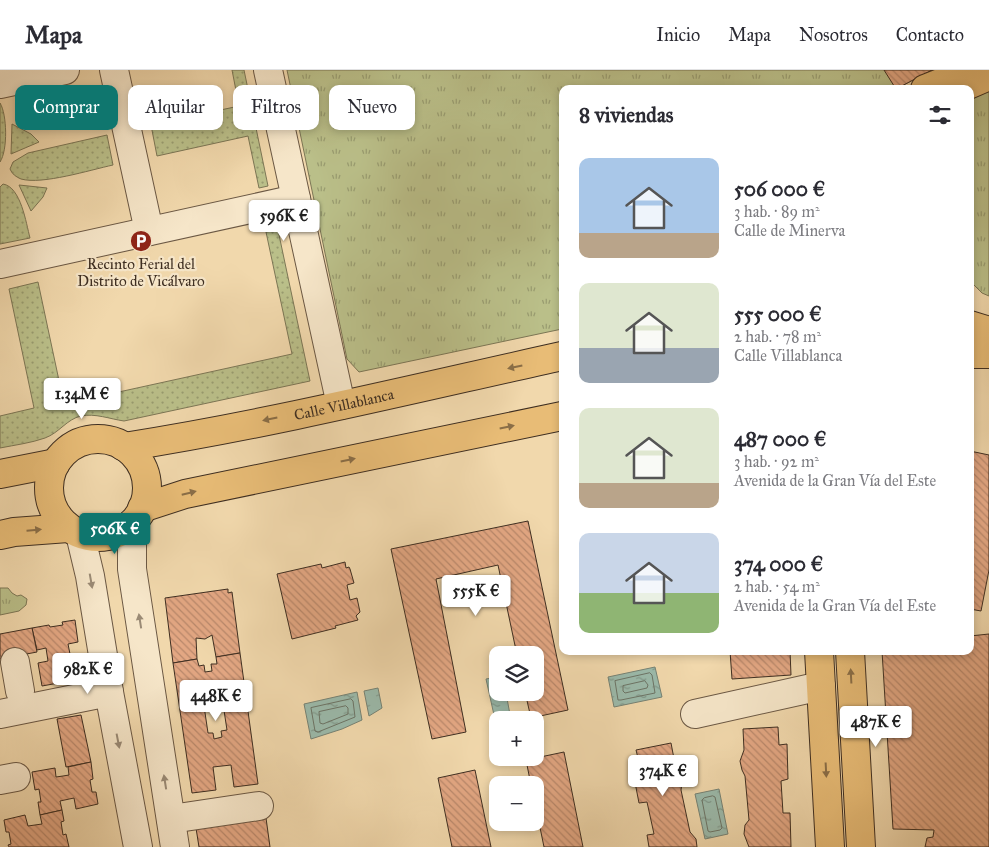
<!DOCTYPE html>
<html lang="es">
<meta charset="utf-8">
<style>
body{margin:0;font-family:"IM FELL Great Primer",serif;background:#f2f2f3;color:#2b2b33;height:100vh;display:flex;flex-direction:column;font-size:19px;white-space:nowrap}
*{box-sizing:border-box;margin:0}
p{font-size:16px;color:#7c7c81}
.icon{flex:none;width:28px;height:28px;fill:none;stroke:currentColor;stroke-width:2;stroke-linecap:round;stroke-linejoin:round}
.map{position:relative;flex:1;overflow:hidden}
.sheet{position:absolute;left:559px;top:15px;width:415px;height:570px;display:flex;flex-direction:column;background:#fff;border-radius:10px;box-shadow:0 2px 8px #0003}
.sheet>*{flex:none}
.banner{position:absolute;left:15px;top:15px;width:469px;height:45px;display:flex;gap:10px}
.buttons{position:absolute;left:489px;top:576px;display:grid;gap:10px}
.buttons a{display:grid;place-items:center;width:55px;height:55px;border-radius:10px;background:#fff;box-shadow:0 2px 8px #0003;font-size:25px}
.price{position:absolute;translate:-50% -42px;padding:0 11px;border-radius:5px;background:#fff;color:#222;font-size:16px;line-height:32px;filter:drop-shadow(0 1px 2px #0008)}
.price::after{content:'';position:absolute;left:50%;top:30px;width:15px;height:11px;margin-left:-8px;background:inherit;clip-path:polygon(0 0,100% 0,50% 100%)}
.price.current{background:#0f766e;color:#fff}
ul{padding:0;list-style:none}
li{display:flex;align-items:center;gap:15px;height:125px;padding:0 20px}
li span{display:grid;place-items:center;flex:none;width:140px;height:100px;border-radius:10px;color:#555}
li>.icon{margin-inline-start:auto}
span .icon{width:60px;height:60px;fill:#fffc;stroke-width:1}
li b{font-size:21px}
h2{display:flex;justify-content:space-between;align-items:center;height:60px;padding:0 20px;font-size:21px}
.chip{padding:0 18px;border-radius:10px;background:#fff;box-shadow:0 2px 8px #0003;font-size:18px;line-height:45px}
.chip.current{background:#0f766e;color:#fff}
header{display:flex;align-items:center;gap:30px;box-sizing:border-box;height:70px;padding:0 25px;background:#fff;border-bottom:1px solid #e1e1e2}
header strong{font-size:24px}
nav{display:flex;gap:28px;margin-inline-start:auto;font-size:18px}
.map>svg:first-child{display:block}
.grass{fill:url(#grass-dots);stroke:#7c7655}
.park{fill:url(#park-tufts);stroke:#7c7655}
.water{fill:url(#water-ripples);stroke:#768274}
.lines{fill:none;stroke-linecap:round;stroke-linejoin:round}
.shore{stroke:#6c7466;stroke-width:1}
.building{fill:url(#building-back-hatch);stroke:#3e2e21;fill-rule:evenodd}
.minor-casing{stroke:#6b5844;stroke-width:30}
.major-casing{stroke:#3e2e21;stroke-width:30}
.minor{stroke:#f6e6c9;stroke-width:28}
.major{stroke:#e8bc76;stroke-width:28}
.oneway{fill:#8a6e47}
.oneway2{fill:#9a8a75}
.labels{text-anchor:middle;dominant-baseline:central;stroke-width:4.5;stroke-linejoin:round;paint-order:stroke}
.poi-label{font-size:15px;fill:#3e2e21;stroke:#f6e6c9}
.street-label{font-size:15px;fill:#3e2e21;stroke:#f6e6c9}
</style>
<header>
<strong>Mapa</strong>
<nav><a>Inicio</a><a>Mapa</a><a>Nosotros</a><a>Contacto</a></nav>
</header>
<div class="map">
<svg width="989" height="777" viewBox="0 0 989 777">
<defs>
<pattern id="grass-dots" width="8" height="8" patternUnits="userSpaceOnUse" patternTransform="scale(1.25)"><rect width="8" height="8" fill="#babf89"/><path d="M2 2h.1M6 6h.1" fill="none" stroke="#999c70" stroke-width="1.8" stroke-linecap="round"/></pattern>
<pattern id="park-tufts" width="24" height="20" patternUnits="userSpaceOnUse" patternTransform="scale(1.25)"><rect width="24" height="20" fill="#babf89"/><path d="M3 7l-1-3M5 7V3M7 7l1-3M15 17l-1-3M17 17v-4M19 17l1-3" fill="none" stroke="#999c70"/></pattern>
<pattern id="water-ripples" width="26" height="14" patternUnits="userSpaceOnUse" patternTransform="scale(1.25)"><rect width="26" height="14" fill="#9bbaab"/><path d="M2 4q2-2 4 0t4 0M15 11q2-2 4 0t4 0" fill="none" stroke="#80988b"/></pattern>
<pattern id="building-back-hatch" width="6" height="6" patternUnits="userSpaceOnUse" patternTransform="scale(1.25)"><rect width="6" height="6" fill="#e3a783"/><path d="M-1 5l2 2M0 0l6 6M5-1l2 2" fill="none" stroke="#b9886b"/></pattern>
</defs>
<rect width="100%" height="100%" fill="#f1d8ac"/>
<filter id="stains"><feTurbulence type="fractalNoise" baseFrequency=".004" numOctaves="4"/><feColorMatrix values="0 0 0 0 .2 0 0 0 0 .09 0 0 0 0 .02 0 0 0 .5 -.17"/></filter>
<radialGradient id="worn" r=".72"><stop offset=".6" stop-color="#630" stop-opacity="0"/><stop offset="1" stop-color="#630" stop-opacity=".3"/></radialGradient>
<!-- grass -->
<g class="grass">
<path d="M232 0H244L268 116 259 118 248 66 157 86 151 55 239 36Z"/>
<path d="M0 33C7 44 8 80 0 92Z"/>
<path d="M12 54 31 64 39 72 11 84Z"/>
<path d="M107 65 113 95C90 100 42 115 21 109 16 107 12 104 10 99L13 92 28 83Z"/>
<path d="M3 114C21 117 26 153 30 168L0 174V117Z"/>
<path d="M19 115 47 118 43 127 31 141Z"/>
<path d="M278 160 310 311 124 351C110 349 95 343 81 346 67 349 59 363 45 368 31 373 15 375 0 378V346L34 338 9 219 38 212 64 334 292 284 266 162Z"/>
</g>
<!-- park -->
<g class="park">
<path d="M287 0H932L896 19H562V259L359 302 347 289Z"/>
<path d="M989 21V226L982 223 970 211V27Z"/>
<path d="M0 518H8L12 523 17 526 21 525 27 529 26 535 19 541 0 545Z"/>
</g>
<!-- water -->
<g class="water">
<path d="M655 597 662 627 614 637 608 607Z"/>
<path d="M497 607 498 622 506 623 511 650H498L497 654H496L486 609Z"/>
<path d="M378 618 382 638 369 646 364 621Z"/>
<path d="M357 622 362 650 342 659 311 669 304 634Z"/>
<path d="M719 719 728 764 705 769 695 724Z"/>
</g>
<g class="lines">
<!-- shore -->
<g class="shore">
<path d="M650 603 652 605 655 623 621 630H618L615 611Z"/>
<path d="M645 611 648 615 647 618 625 623 623 621V616Z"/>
<path d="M351 629 353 631 355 647 318 662 315 661 311 638Z"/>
<path d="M346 636 348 638V644L323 654 320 653 319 642Z"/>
<path d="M713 726 715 727 722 758 720 760 710 762 708 761 702 730 704 728Z"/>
</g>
</g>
<!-- building -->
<g class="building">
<path d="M884 0H932L896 19Z"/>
<path d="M970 381 989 385V500L981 541 970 539Z"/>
<path d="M528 451 568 640 531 648 525 622H535V585H517L498 495 436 509 466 662 432 669 391 479Z"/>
<path d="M345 492 346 498 349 497 350 499 354 513 347 515 350 530 357 528 360 542 356 546 358 550 335 556 336 558 292 569 277 504 321 494 322 498Z"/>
<path d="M228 519V523L232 522 240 583 216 587 212 565 205 569 196 568 197 589 173 593 165 528Z"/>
<path d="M75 550 78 572 68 574 71 589 81 586 86 608 42 616 38 593 48 591 46 578 37 580 32 558 49 555 50 557 63 555 62 552Z"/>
<path d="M32 558 37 582 0 589V564Z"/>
<path d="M989 564V777H925L927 768 933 767 934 760 893 759 882 581H970V566Z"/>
<path d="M730 581H790L791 605 732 609Z"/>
<path d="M240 583 258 714 234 717 231 695 213 697 216 720 192 723 173 593 197 589 199 596 204 595 205 602 212 601 211 594H217L216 587ZM217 629 218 635 223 634 227 660 221 661 222 667 214 669 213 663H208L204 636 209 635 208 630Z"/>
<path d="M81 645 91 692 66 697 57 649Z"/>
<path d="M778 657 779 675 787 674 788 709 781 711 783 743H790L791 777H749L744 764 745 755 749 750 745 706 742 700 740 691 744 680 743 659Z"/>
<path d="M671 673 675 694 683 705 681 720 690 762 696 769 697 777H649L647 765 654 764 647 732 639 733 632 697 640 696 636 680Z"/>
<path d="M564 682 583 777H544L535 733V715H531L526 690Z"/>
<path d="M91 692 93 709 90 710 92 722H96L98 734 76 739 74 728 60 731 62 740 40 745 38 732H41L39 719 35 720 32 702 55 698 56 707 63 706 69 705 68 697Z"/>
<path d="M475 700 491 777H452L438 708Z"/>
<path d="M62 740 64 751 61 752 63 765 66 764 69 777H9L8 775 11 774 9 762H6L4 750 25 745 28 756 42 754 40 745Z"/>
<path d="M266 748 270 777H199L196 758Z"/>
</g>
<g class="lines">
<!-- minor casing -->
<g class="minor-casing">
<g id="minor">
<path d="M114 0 149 161"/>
<path d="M268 0 341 335"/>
<path d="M0 14 65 0"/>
<path d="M0 194 296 129"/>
<path d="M132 453V499L175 777"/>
<path d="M80 464 90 506 109 622 138 777"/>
<path d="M15 592 20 621"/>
<path d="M0 644 109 622"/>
<path d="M695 644 821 616"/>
<path d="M0 710 16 707"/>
<path d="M171 749 259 736"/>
</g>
</g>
<!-- major casing -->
<g class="major-casing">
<g id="major">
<path d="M925 19 955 7 966 0"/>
<path d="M959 19 989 6"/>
<path d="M970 255 989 261"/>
<path d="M970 284H989"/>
<circle cx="98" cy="418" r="49"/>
<path id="s1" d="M124 377C271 354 417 318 562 286"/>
<path d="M0 404 56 393"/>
<path d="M142 438 185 424 562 346"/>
<path d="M0 465 14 462 68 458"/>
<path d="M819 581 830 777"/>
<path d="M850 581 861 777"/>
</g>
</g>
<!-- minor -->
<use href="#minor" class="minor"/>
<!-- major -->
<use href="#major" class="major"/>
</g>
<!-- one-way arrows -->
<defs><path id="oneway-solid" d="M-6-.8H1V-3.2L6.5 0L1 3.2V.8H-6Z" transform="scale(1.25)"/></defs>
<g class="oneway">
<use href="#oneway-solid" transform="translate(515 297) rotate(168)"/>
<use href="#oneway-solid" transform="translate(270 349) rotate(168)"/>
<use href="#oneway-solid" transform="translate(507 357) rotate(-12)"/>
<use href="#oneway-solid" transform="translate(348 390) rotate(-12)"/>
<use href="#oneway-solid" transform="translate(189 423) rotate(-14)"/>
<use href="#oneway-solid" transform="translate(34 460) rotate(-5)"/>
<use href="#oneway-solid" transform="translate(851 606) rotate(-93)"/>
<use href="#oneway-solid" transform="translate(826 700) rotate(87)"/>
</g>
<g class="oneway2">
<use href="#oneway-solid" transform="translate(91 511) rotate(80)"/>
<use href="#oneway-solid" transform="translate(140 551) rotate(-99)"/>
<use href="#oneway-solid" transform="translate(118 671) rotate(79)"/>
<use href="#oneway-solid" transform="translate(165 712) rotate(-99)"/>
</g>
<!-- icons -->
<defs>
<g id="parking-disc" transform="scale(1.125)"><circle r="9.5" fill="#8f2418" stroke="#f6e6c9"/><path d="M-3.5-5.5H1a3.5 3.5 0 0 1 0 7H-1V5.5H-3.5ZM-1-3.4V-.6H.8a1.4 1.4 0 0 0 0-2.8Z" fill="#fff"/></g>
</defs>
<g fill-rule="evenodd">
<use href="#parking-disc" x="141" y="171"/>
</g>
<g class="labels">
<!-- poi labels -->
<g class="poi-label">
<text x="141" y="194">Recinto Ferial del<tspan x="141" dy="17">Distrito de Vicálvaro</tspan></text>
</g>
<!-- street labels -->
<g class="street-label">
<text stroke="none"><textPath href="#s1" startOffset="224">Calle Villablanca</textPath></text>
</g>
</g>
<rect width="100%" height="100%" filter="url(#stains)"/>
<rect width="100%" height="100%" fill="url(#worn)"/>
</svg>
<div class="buttons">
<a><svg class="icon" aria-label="layers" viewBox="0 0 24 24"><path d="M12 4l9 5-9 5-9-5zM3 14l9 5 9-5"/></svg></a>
<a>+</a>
<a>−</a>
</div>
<b class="price" style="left:284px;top:172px">596K €</b>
<b class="price" style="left:82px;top:350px">1.34M €</b>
<b class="price current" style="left:115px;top:485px">506K €</b>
<b class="price" style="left:476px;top:547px">555K €</b>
<b class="price" style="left:88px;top:625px">982K €</b>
<b class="price" style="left:216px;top:652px">448K €</b>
<b class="price" style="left:876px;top:678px">487K €</b>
<b class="price" style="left:663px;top:727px">374K €</b>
<div class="banner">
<a class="chip current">Comprar</a>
<a class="chip">Alquilar</a>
<a class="chip">Filtros</a>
<a class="chip">Nuevo</a>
</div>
<section class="sheet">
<h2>8 viviendas<svg class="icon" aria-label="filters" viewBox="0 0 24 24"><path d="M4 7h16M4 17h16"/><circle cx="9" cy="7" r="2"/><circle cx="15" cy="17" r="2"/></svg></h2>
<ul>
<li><span style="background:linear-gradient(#a9c7e8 75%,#b9a48a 0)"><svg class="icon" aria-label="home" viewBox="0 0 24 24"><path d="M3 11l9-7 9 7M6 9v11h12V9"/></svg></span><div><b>506 000 €</b><p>3 hab. · 89 m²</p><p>Calle de Minerva</p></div></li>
<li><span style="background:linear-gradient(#dfe7d0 65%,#9aa5b1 0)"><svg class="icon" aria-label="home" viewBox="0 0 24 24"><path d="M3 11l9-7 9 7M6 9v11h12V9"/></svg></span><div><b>555 000 €</b><p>2 hab. · 78 m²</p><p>Calle Villablanca</p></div></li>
<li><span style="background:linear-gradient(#dfe7d0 75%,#b9a48a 0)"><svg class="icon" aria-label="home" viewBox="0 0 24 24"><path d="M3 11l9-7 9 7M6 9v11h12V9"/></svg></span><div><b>487 000 €</b><p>3 hab. · 92 m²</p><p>Avenida de la Gran Vía del Este</p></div></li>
<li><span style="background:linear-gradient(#c9d6e8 60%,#8fb573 0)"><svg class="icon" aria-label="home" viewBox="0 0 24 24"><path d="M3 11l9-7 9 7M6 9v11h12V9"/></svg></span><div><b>374 000 €</b><p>2 hab. · 54 m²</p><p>Avenida de la Gran Vía del Este</p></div></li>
</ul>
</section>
</div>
